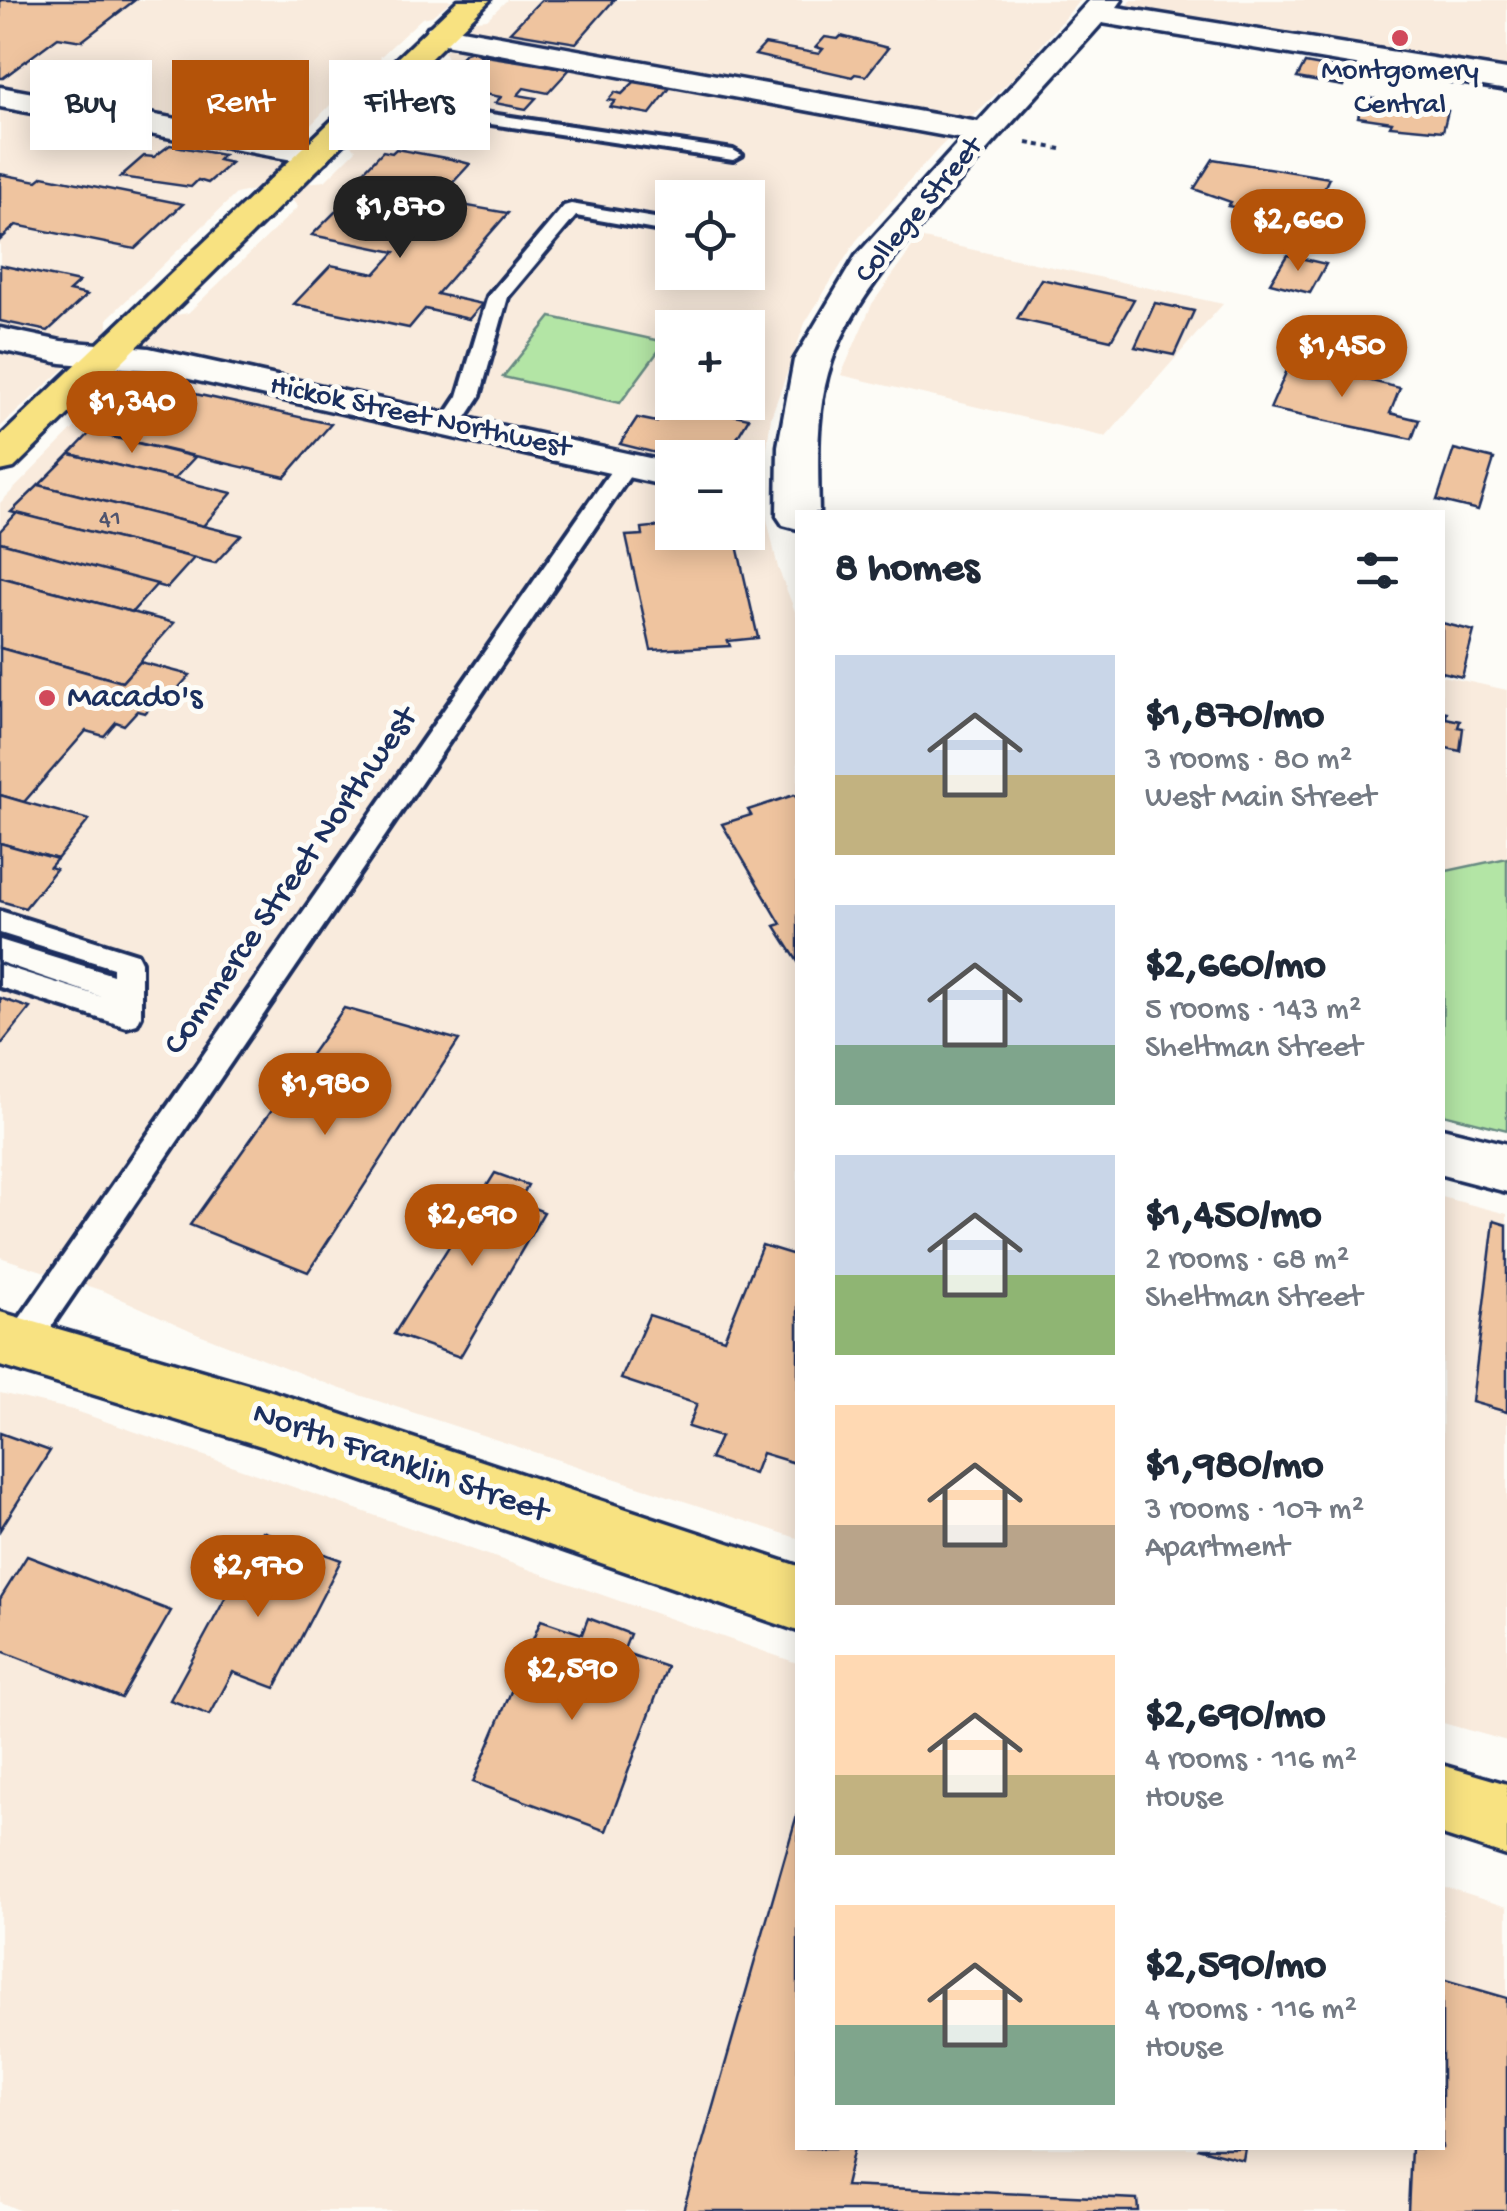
<!DOCTYPE html>
<meta charset="utf-8">
<style>
body{margin:0;font-family:"Gochi Hand",sans-serif;background:#f2f2f3;color:#1f2937;height:100vh;display:flex;flex-direction:column;font-size:38px;white-space:nowrap}
*{box-sizing:border-box;margin:0}
p{font-size:32px;color:#747a83}
.icon{flex:none;width:55px;height:55px;fill:none;stroke:currentColor;stroke-width:2;stroke-linecap:round;stroke-linejoin:round}
.map{position:relative;flex:1;overflow:hidden}
.panel{position:absolute;left:795px;top:510px;width:650px;height:1640px;display:flex;flex-direction:column;background:#fff;border-radius:0px;box-shadow:0 5px 25px #0003}
.panel>*{flex:none}
.top-card{position:absolute;left:30px;top:60px;width:615px;height:90px;display:flex;gap:20px}
.fabs{position:absolute;left:655px;top:180px;display:grid;gap:20px}
.fabs a{display:grid;place-items:center;width:110px;height:110px;border-radius:0px;background:#fff;box-shadow:0 5px 25px #0003;font-size:50px}
.price{position:absolute;translate:-50% -85px;padding:0 22px;border-radius:35px;background:#b45309;color:#fff;font-size:32px;line-height:65px;filter:drop-shadow(0 2px 5px #0008)}
.price::after{content:'';position:absolute;left:50%;top:60px;width:30px;height:22px;margin-left:-15px;background:inherit;clip-path:polygon(0 0,100% 0,50% 100%)}
.price.active{background:#222;color:#fff}
ul{padding:0;list-style:none}
li{display:flex;align-items:center;gap:30px;height:250px;padding:0 40px}
li span{display:grid;place-items:center;flex:none;width:280px;height:200px;border-radius:0px;color:#555}
li>.icon{margin-inline-start:auto}
span .icon{width:120px;height:120px;fill:#fffc;stroke-width:1}
li b{font-size:42px}
h2{display:flex;justify-content:space-between;align-items:center;height:120px;padding:0 40px;font-size:42px}
.chip{padding:0 35px;border-radius:0px;background:#fff;box-shadow:0 5px 25px #0003;font-size:35px;line-height:90px}
.chip.active{background:#b45309;color:#fff}
.map>svg:first-child{display:block}
.built{fill:#f9ebdd;fill-rule:evenodd}
.green{fill:#b3e5a5;stroke:#678a82;stroke-width:2.5}
.building{fill:#efc49f;stroke:#1b2f5e;stroke-width:2.5}
.lines{fill:none;stroke-linecap:round;stroke-linejoin:round}
.lane-casing{stroke:#1b2f5e;stroke-width:8}
.street-casing{stroke:#1b2f5e;stroke-width:7}
.primary-casing{stroke:#1b2f5e;stroke-width:7}
.path{stroke:#1b2f5e;stroke-width:4;stroke-dasharray:5 5;stroke-linecap:butt}
.lane{fill:#fdfcf7;fill-rule:evenodd}
.street{fill:#fdfcf7;fill-rule:evenodd}
.primary{fill:#f8e281;fill-rule:evenodd}
.poi-dot{fill:#d1495b;stroke:#fdfcf7;stroke-width:4}
.labels{text-anchor:middle;dominant-baseline:central;stroke-width:10;stroke-linejoin:round;paint-order:stroke}
.far-number-label{font-size:25px;fill:#50546e}
.far-poi-label{font-size:30px;fill:#1b2f5e;stroke:#fdfcf7}
.far-street-label{font-size:30px;fill:#1b2f5e;stroke:#fdfcf7}
.poi-label{font-size:35px;fill:#1b2f5e;stroke:#fdfcf7;text-anchor:start}
.street-label{font-size:35px;fill:#1b2f5e;stroke:#fdfcf7}
</style>
<div class="map">
<svg width="1507" height="2211" viewBox="0 0 1507 2211">
<rect width="100%" height="100%" fill="#fdfcf7"/>
<filter id="ink" filterUnits="userSpaceOnUse"><feTurbulence type="fractalNoise" baseFrequency=".01" numOctaves="2"/><feDisplacementMap in="SourceGraphic" scale="20" xChannelSelector="R" yChannelSelector="G"/><feConvolveMatrix kernelMatrix="1 2 1 2 8 2 1 2 1" color-interpolation-filters="sRGB"/></filter>
<g filter="url(#ink)">
<!-- built -->
<g class="built">
<path d="M0 0H452L432 16 422 18 380 57 383 63 351 98 336 99 305 131 309 138 254 190 236 194 108 318V329L0 427Z"/>
<path d="M507 0H1080L1014 77 940 147 856 241 805 323 771 417 766 455 767 519 778 568 798 619 797 1538 338 1388 194 1332 106 1292 0 1257V503L102 400 96 392 100 385 170 316 188 313 298 207 292 200 307 183 325 181 356 150 351 144 371 123 406 89 419 87 447 58 444 52 475 20 487 19ZM672 198H748V272H672ZM672 328H748V402H672ZM672 458H748V532H672Z"/>
<path d="M1131 0H1507V71L1126 9Z"/>
<path d="M919 238 1223 304 1106 437 841 375 872 304Z"/>
<path d="M1442 676 1507 690V858L1443 872Z"/>
<path d="M1442 1197 1507 1214V1741L1443 1723Z"/>
<path d="M0 1393 73 1410 797 1663 798 2148H1442L1443 1887 1507 1907V2211H21L0 2202Z"/>
</g>
<!-- green -->
<g class="green">
<path d="M551 317 665 342 620 403 503 377Z"/>
<path d="M1507 858V1130L1443 1114 1442 872Z"/>
</g>
<!-- building -->
<g class="building">
<path d="M0 0H135L82 41 58 37 3 78H0Z"/>
<path d="M541 0H614L576 43 510 32Z"/>
<path d="M841 36 888 48 866 76 855 74 852 77 755 55 765 44 819 54 823 49 816 47 825 37 838 39Z"/>
<path d="M472 51 480 55 570 69 548 93 524 88 518 95 536 98 526 109 495 103 501 97 435 85 465 53Z"/>
<path d="M1305 63 1350 71 1343 86 1297 78Z"/>
<path d="M634 82 670 88 650 114 610 107 615 101 608 100 615 92 622 94Z"/>
<path d="M1364 97 1448 111 1443 131 1390 126 1392 122 1358 117Z"/>
<path d="M170 145 223 155 218 160 231 163 208 183 198 180 191 187 120 177 144 156 154 157Z"/>
<path d="M396 149 451 159 470 164 446 190 400 181 383 196 359 191 367 178 358 177 383 151 392 153Z"/>
<path d="M1213 159 1329 178 1321 195 1333 198 1326 209 1315 206 1306 219 1228 206 1231 202 1194 189Z"/>
<path d="M0 174 37 181 43 176 183 204 135 249 16 225 0 240Z"/>
<path d="M350 197 447 215 457 204 508 213 437 294 482 304 469 319 425 309 409 328 294 304 331 265 375 274 395 252 312 235Z"/>
<path d="M1287 255 1326 264 1310 293 1270 283Z"/>
<path d="M0 265 79 282 69 291 87 295 48 331 0 321Z"/>
<path d="M1041 279 1134 299 1111 340 1017 319Z"/>
<path d="M1155 303 1194 311 1174 355 1135 347Z"/>
<path d="M1291 361 1400 388 1390 413 1419 420 1412 439 1270 409Z"/>
<path d="M141 382 331 424 285 477 91 432Z"/>
<path d="M671 402 749 418 737 438 747 440 736 458H676L620 444 637 418 657 422Z"/>
<path d="M91 432 195 457 174 479 70 454Z"/>
<path d="M1454 449 1494 459 1478 510 1437 500Z"/>
<path d="M70 454 174 479 232 493 203 526 39 485Z"/>
<path d="M39 485 203 526 241 535 215 563 11 512Z"/>
<path d="M17 513 194 558 167 588 0 542V531Z"/>
<path d="M672 525V532H734L758 638 728 641 730 646 651 650 626 536 643 535 642 528Z"/>
<path d="M0 542 157 584 132 612 0 577Z"/>
<path d="M0 577 132 612 174 623 122 682 0 648Z"/>
<path d="M1442 623 1474 631 1462 677 1442 672Z"/>
<path d="M0 648 122 682 140 662 190 675 165 703 157 700 145 713 137 711 124 725 116 722 104 736 86 731 24 802 0 795Z"/>
<path d="M1442 711 1447 712 1446 718 1460 721 1458 727 1463 728 1460 751 1442 747Z"/>
<path d="M0 795 24 802 89 820 57 859 0 843Z"/>
<path d="M794 795 798 799V962L775 926 781 924 722 824 751 815 748 810Z"/>
<path d="M0 843 57 859 50 867 56 869 25 908 0 901Z"/>
<path d="M0 998 30 1008 0 1046Z"/>
<path d="M344 1008 459 1040 308 1272 190 1225Z"/>
<path d="M495 1173 528 1185 519 1202 544 1212 460 1357 394 1334Z"/>
<path d="M1494 1221 1507 1225V1412L1472 1402Z"/>
<path d="M762 1245 798 1256V1464L762 1453 754 1474 710 1459 720 1437 688 1427 697 1404 621 1379 649 1315 724 1339Z"/>
<path d="M0 1433 50 1451 0 1530Z"/>
<path d="M262 1531 341 1560 275 1688 233 1672 210 1715 170 1700Z"/>
<path d="M27 1556 171 1611 121 1698 2 1651 0 1654V1599Z"/>
<path d="M588 1618 630 1634 623 1652 667 1667 606 1831 473 1782 541 1620 582 1634Z"/>
<path d="M798 1811V2148H854L845 2186 1137 2199 1138 2211H683Z"/>
<path d="M1442 1979 1507 1998V2211H1408L1411 2148H1442Z"/>
<path d="M1197 2148H1245L1243 2160Z"/>
</g>
<g class="lines">
<!-- lane casing -->
<g class="lane-casing">
<g id="lane">
<path d="M370 96 733 150 742 155 733 160 364 105V97Z"/>
<path d="M571 204 672 221V233L576 216 508 297 480 396 459 428H443L440 423 458 396 488 296 564 206Z"/>
<path d="M627 457 638 464 32 1355 20 1360 8 1355 4 1345 8 1335 619 459Z"/>
<path d="M0 911 137 954 141 962V1016L137 1024 127 1027 0 987V965L102 997 0 962V940L113 975V968L0 933Z"/>
</g>
</g>
<!-- street casing -->
<g class="street-casing">
<g id="street">
<path d="M1090 0H1122L1117 7 1507 70V90L1102 23C1048 84 992 143 939 205 899 252 853 301 832 361 815 409 818 463 819 512H798V529L783 525 777 516 778 446 794 360 856 256 962 139 439 43 428 41 424 34 428 27 439 25 978 122Z"/>
<path d="M0 87 315 144 327 147 332 154 327 161 315 164 0 107Z"/>
<path d="M0 328 61 341 149 348 672 463V487L149 370 61 363 0 350Z"/>
<path d="M1442 1128 1507 1144V1192L1442 1175Z"/>
</g>
</g>
<!-- primary casing -->
<g class="primary-casing">
<g id="primary">
<path d="M458 0H490L14 468 0 471V437Z"/>
<path d="M0 1312 268 1390 798 1566V1631L268 1448 0 1366Z"/>
<path d="M1442 1765 1507 1784V1856L1442 1835Z"/>
</g>
</g>
<!-- path -->
<path class="path" d="M1027 143 1061 149"/>
<!-- lane -->
<use href="#lane" class="lane"/>
<!-- street -->
<use href="#street" class="street"/>
<!-- primary -->
<use href="#primary" class="primary"/>
</g>
</g>
<!-- markers -->
<g class="poi-dot">
<circle cx="1400" cy="38" r="10"/>
<circle cx="47" cy="698" r="10"/>
</g>
<g class="labels">
<!-- far-number labels -->
<g class="far-number-label">
<text x="110" y="520">41</text>
</g>
<!-- far-poi labels -->
<g class="far-poi-label">
<text x="1400" y="72">Montgomery<tspan x="1400" dy="34">Central</tspan></text>
</g>
<!-- far-street labels -->
<g class="far-street-label">
<text transform="translate(920 211) rotate(-50)">College Street</text>
<text transform="translate(420 418) rotate(12)">Hickok Street Northwest</text>
</g>
<!-- poi labels -->
<g class="poi-label">
<text x="67" y="698">Macado's</text>
</g>
<!-- street labels -->
<g class="street-label">
<text transform="translate(292 882) rotate(-55)">Commerce Street Northwest</text>
<text transform="translate(400 1464) rotate(19)">North Franklin Street</text>
</g>
</g>
</svg>
<div class="fabs">
<a><svg class="icon" aria-label="locate" viewBox="0 0 24 24"><circle cx="12" cy="12" r="6"/><path d="M12 2v4M12 18v4M2 12h4M18 12h4"/></svg></a>
<a>+</a>
<a>−</a>
</div>
<b class="price active" style="left:400px;top:261px">$1,870</b>
<b class="price" style="left:1298px;top:274px">$2,660</b>
<b class="price" style="left:1342px;top:400px">$1,450</b>
<b class="price" style="left:132px;top:456px">$1,340</b>
<b class="price" style="left:325px;top:1138px">$1,980</b>
<b class="price" style="left:472px;top:1269px">$2,690</b>
<b class="price" style="left:258px;top:1620px">$2,970</b>
<b class="price" style="left:572px;top:1723px">$2,590</b>
<div class="top-card">
<a class="chip">Buy</a>
<a class="chip active">Rent</a>
<a class="chip">Filters</a>
</div>
<section class="panel">
<h2>8 homes<svg class="icon" aria-label="filters" viewBox="0 0 24 24"><path d="M4 7h16M4 17h16"/><circle cx="9" cy="7" r="2"/><circle cx="15" cy="17" r="2"/></svg></h2>
<ul>
<li><span style="background:linear-gradient(#c9d6e8 60%,#c2b280 0)"><svg class="icon" aria-label="home" viewBox="0 0 24 24"><path d="M3 11l9-7 9 7M6 9v11h12V9"/></svg></span><div><b>$1,870/mo</b><p>3 rooms · 80 m²</p><p>West Main Street</p></div></li>
<li><span style="background:linear-gradient(#c9d6e8 70%,#7fa58c 0)"><svg class="icon" aria-label="home" viewBox="0 0 24 24"><path d="M3 11l9-7 9 7M6 9v11h12V9"/></svg></span><div><b>$2,660/mo</b><p>5 rooms · 143 m²</p><p>Sheltman Street</p></div></li>
<li><span style="background:linear-gradient(#c9d6e8 60%,#8fb573 0)"><svg class="icon" aria-label="home" viewBox="0 0 24 24"><path d="M3 11l9-7 9 7M6 9v11h12V9"/></svg></span><div><b>$1,450/mo</b><p>2 rooms · 68 m²</p><p>Sheltman Street</p></div></li>
<li><span style="background:linear-gradient(#ffd9b3 60%,#b9a48a 0)"><svg class="icon" aria-label="home" viewBox="0 0 24 24"><path d="M3 11l9-7 9 7M6 9v11h12V9"/></svg></span><div><b>$1,980/mo</b><p>3 rooms · 107 m²</p><p>Apartment</p></div></li>
<li><span style="background:linear-gradient(#ffd9b3 60%,#c2b280 0)"><svg class="icon" aria-label="home" viewBox="0 0 24 24"><path d="M3 11l9-7 9 7M6 9v11h12V9"/></svg></span><div><b>$2,690/mo</b><p>4 rooms · 116 m²</p><p>House</p></div></li>
<li><span style="background:linear-gradient(#ffd9b3 60%,#7fa58c 0)"><svg class="icon" aria-label="home" viewBox="0 0 24 24"><path d="M3 11l9-7 9 7M6 9v11h12V9"/></svg></span><div><b>$2,590/mo</b><p>4 rooms · 116 m²</p><p>House</p></div></li>
</ul>
</section>
</div>
